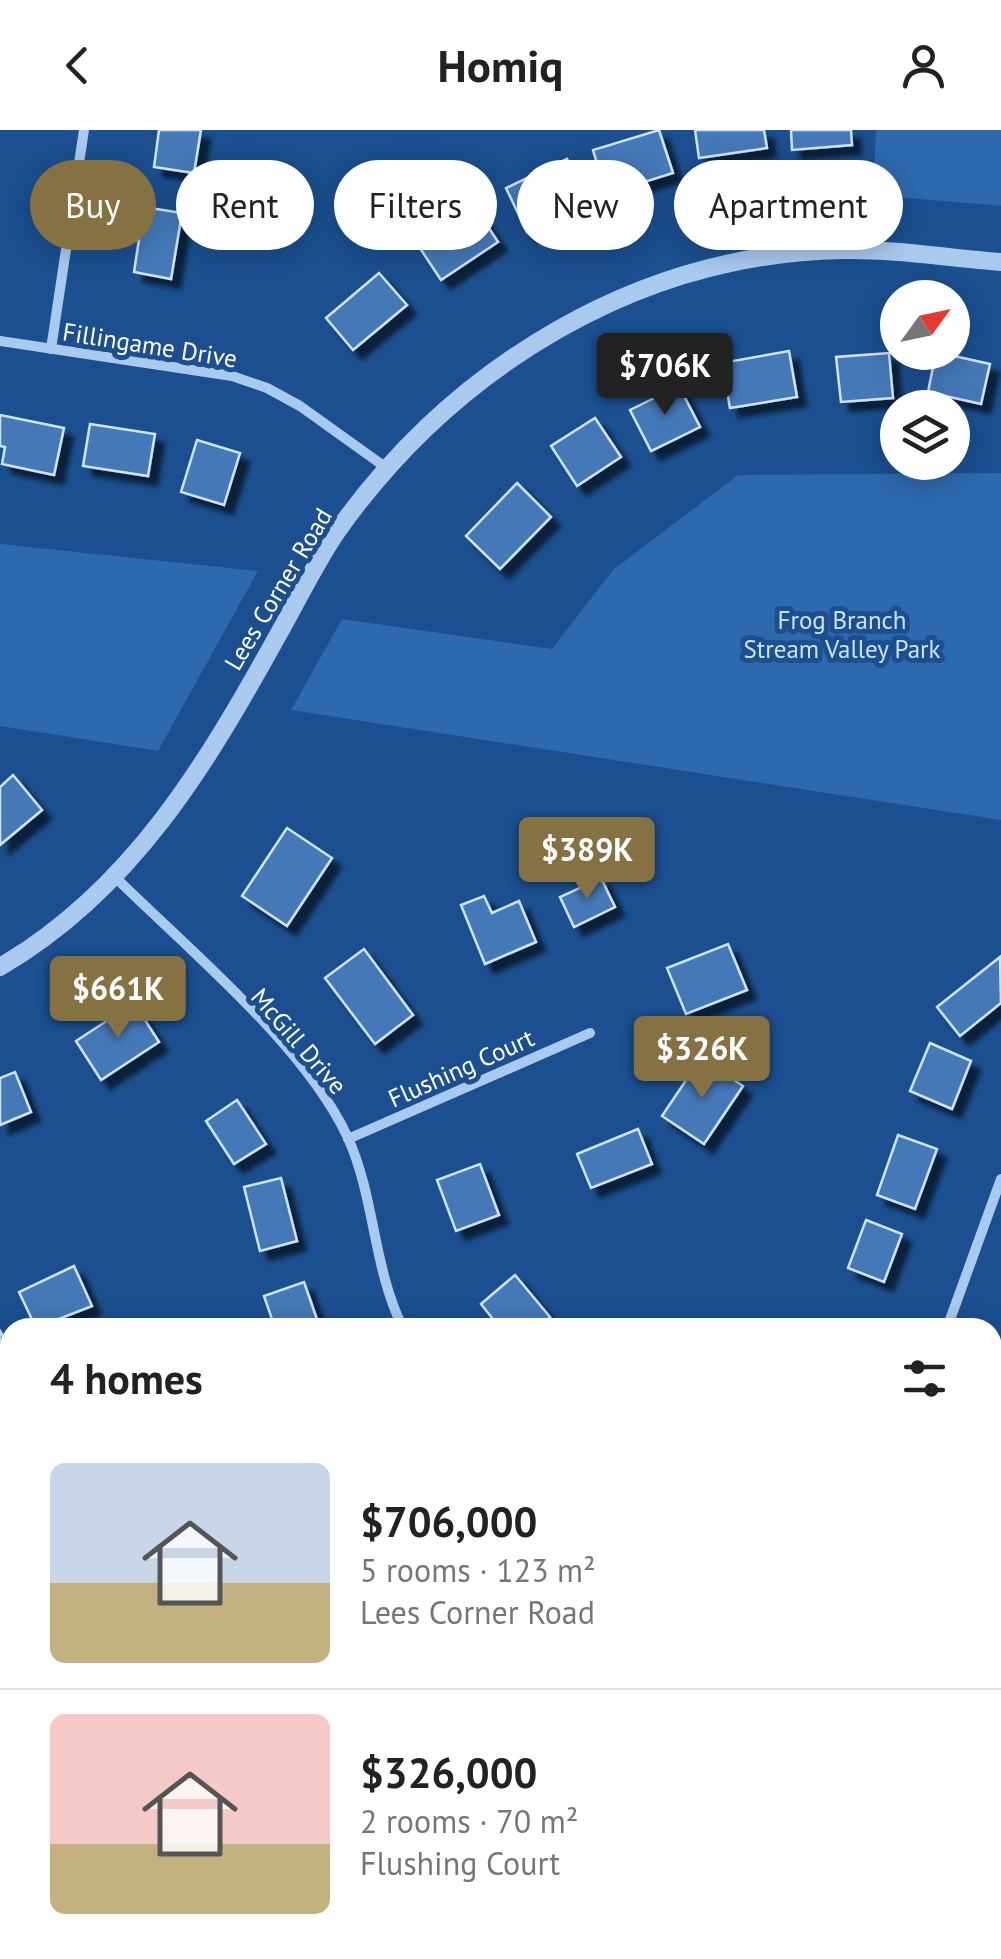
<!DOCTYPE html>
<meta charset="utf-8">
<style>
body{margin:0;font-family:"PT Sans",sans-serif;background:#f6f6f6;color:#222;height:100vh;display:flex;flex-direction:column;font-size:38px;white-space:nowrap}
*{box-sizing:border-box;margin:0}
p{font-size:32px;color:#767676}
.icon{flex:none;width:55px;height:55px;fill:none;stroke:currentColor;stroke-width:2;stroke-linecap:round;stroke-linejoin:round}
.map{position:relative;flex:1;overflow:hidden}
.panel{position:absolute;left:0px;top:1188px;width:1002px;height:642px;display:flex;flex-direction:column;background:#fff;border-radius:30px 30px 0 0;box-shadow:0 5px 25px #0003}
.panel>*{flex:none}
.guide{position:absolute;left:30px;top:30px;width:942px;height:90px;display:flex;gap:20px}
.needle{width:65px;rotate:57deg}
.tools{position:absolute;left:880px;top:150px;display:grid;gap:20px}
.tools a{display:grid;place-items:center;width:90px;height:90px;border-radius:50%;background:#fff;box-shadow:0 5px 25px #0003;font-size:50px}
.price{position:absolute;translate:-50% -85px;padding:0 22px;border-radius:10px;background:#857141;color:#fff;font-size:32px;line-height:65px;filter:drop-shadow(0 2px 5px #0008)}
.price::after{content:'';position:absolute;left:50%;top:60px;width:30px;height:22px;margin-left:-15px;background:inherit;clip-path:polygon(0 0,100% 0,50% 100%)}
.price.selected{background:#222;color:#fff}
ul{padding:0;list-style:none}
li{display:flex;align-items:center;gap:30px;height:250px;padding:0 50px}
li+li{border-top:2px solid #e0e0e0}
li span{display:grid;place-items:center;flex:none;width:280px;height:200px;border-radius:15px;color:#555}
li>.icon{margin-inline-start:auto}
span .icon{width:120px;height:120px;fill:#fffc;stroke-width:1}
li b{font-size:42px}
h2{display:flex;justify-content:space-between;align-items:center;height:120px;padding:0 50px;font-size:42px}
.chip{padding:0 35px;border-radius:45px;background:#fff;box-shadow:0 5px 25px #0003;font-size:35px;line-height:90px}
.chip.selected{background:#857141;color:#fff}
header{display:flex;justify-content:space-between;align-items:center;height:130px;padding:0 50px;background:#fff;font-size:45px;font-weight:800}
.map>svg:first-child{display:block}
.green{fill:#2e69ad}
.building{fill:#4478b7;stroke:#cfe3fa;stroke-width:2.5;filter:url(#shadow)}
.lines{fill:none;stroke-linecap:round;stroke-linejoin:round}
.minor{stroke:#a9c9ee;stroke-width:10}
.tertiary{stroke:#a9c9ee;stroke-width:18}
.secondary{stroke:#d6e6fa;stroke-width:20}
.labels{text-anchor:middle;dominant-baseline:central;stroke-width:10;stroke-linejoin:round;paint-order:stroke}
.street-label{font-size:25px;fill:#fff;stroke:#1b4f8f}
.park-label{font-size:25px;fill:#cfe3fa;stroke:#1b4f8f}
</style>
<header><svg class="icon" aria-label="back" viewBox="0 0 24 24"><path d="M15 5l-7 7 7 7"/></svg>Homiq<svg class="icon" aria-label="person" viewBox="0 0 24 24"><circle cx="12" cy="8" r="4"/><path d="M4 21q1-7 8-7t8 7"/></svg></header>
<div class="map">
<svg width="1001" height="1829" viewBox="0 0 1001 1829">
<defs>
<filter id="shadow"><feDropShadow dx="9" dy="9" stdDeviation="2.5" flood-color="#0009"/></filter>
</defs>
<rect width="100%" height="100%" fill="#1b4f8f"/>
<!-- green -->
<g class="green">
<path d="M876 0H1001V76L873 65Z"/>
<path d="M1001 343V690L291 580 342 489 552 519 613 440 738 345Z"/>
<path d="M0 414 258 441 158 621 0 596Z"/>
<path d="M109 1820H239L248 1829H113Z"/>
</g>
<!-- building -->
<g class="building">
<path d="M159 0H201L194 43 154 37Z"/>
<path d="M659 0 673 43 606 64 593 20Z"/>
<path d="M695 0H764L767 18 699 28Z"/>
<path d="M791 0H851L852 15 792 20Z"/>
<path d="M567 29 588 72 527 102 506 58Z"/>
<path d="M473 74 498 112 441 150 408 100 425 89 432 100Z"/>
<path d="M144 77 182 83 171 149 134 142Z"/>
<path d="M379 143 407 175 353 220 326 188Z"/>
<path d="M789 221 797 267 730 278 722 233Z"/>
<path d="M936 222 990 234 981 274 928 262Z"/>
<path d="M889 223 893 268 841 272 836 227Z"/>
<path d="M679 256 700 297 651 321 630 280Z"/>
<path d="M0 285 64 298 54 345 2 334 5 317 0 316Z"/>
<path d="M595 288 621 327 577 356 551 316Z"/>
<path d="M90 294 155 304 148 346 83 336Z"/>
<path d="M197 310 240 323 224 375 181 362Z"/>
<path d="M517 353 551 387 500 439 466 406Z"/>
<path d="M13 645 42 680 0 715V657Z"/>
<path d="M287 698 332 728 287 796 242 766Z"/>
<path d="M601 748 615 777 574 797 560 767Z"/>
<path d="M484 766 492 783 519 771 536 812 485 834 461 775Z"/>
<path d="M728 814 747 860 686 884 667 838Z"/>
<path d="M364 819 413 885 375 914 325 848Z"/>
<path d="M1000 827 1001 873 960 906 937 877Z"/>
<path d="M134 873 159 912 101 950 76 911Z"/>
<path d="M930 913 971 931 952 979 910 961Z"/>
<path d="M701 928 743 956 704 1014 662 986Z"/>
<path d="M15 942 31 982 0 995V948Z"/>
<path d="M237 970 266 1014 234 1034 206 991Z"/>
<path d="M638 999 652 1034 591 1058 577 1024Z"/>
<path d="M898 1005 937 1019 915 1079 877 1065Z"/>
<path d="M480 1034 499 1085 456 1101 437 1050Z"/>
<path d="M281 1048 297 1111 260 1121 244 1057Z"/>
<path d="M866 1090 902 1104 884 1152 848 1138Z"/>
<path d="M74 1136 92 1176 36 1198 19 1162Z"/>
<path d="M515 1145 550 1187 537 1198H500L481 1174Z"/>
<path d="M304 1152 320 1198H275L264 1166Z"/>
<path d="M0 1201 10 1217V1228L0 1234Z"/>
<path d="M1001 1282V1321L992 1319Z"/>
<path d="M992 1361 1001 1364 997 1416 992 1415Z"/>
<path d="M551 1820H584L589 1829H534Z"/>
<path d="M991 1820 997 1829H944L939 1821Z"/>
</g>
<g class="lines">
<!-- minor -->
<g class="minor">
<path d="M0 211 232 246 267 258 300 276 388 339"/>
<path d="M51 219 84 0"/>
<path d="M115 747C189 820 305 915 348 1008 375 1068 373 1138 403 1198"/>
<path d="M348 1009 590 903"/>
<path d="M947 1198 1001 1049"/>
<path d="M863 1820 867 1829"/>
</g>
<!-- tertiary -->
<path class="tertiary" d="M0 837C132 760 206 635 278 505 298 470 315 433 338 400 455 236 638 124 842 120 896 119 948 128 1001 132"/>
<!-- secondary -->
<g class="secondary">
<path d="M0 1556 10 1561"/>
<path d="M355 1820 364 1829"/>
</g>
</g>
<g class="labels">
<!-- street labels -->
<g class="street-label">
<text transform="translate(150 215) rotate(9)">Fillingame Drive</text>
<text transform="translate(278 459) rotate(-59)">Lees Corner Road</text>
<text transform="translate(299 911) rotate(49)">McGill Drive</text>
<text transform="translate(461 938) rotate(-24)">Flushing Court</text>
</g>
<!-- park labels -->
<g class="park-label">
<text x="842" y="490">Frog Branch<tspan x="842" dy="29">Stream Valley Park</tspan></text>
</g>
</g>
</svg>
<div class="tools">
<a><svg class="needle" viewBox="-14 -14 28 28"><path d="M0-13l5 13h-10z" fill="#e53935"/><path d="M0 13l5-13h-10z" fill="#767676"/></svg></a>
<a><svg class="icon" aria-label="layers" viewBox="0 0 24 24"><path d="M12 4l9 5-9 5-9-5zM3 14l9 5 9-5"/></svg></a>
</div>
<b class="price selected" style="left:665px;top:288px">$706K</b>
<b class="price" style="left:587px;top:772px">$389K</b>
<b class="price" style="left:118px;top:911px">$661K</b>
<b class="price" style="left:702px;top:971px">$326K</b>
<div class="guide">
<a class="chip selected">Buy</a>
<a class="chip">Rent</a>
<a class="chip">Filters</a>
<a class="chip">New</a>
<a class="chip">Apartment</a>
</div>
<section class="panel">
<h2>4 homes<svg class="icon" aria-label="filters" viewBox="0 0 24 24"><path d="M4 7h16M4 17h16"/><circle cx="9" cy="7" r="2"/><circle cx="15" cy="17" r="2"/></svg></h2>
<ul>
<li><span style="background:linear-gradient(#c9d6e8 60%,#c2b280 0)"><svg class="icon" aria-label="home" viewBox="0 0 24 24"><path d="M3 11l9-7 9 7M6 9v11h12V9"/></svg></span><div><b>$706,000</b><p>5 rooms · 123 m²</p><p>Lees Corner Road</p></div></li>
<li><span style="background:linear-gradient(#f6c9c9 65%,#c2b280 0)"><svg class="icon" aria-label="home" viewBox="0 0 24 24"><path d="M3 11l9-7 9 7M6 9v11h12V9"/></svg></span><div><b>$326,000</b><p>2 rooms · 70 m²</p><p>Flushing Court</p></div></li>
</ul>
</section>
</div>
